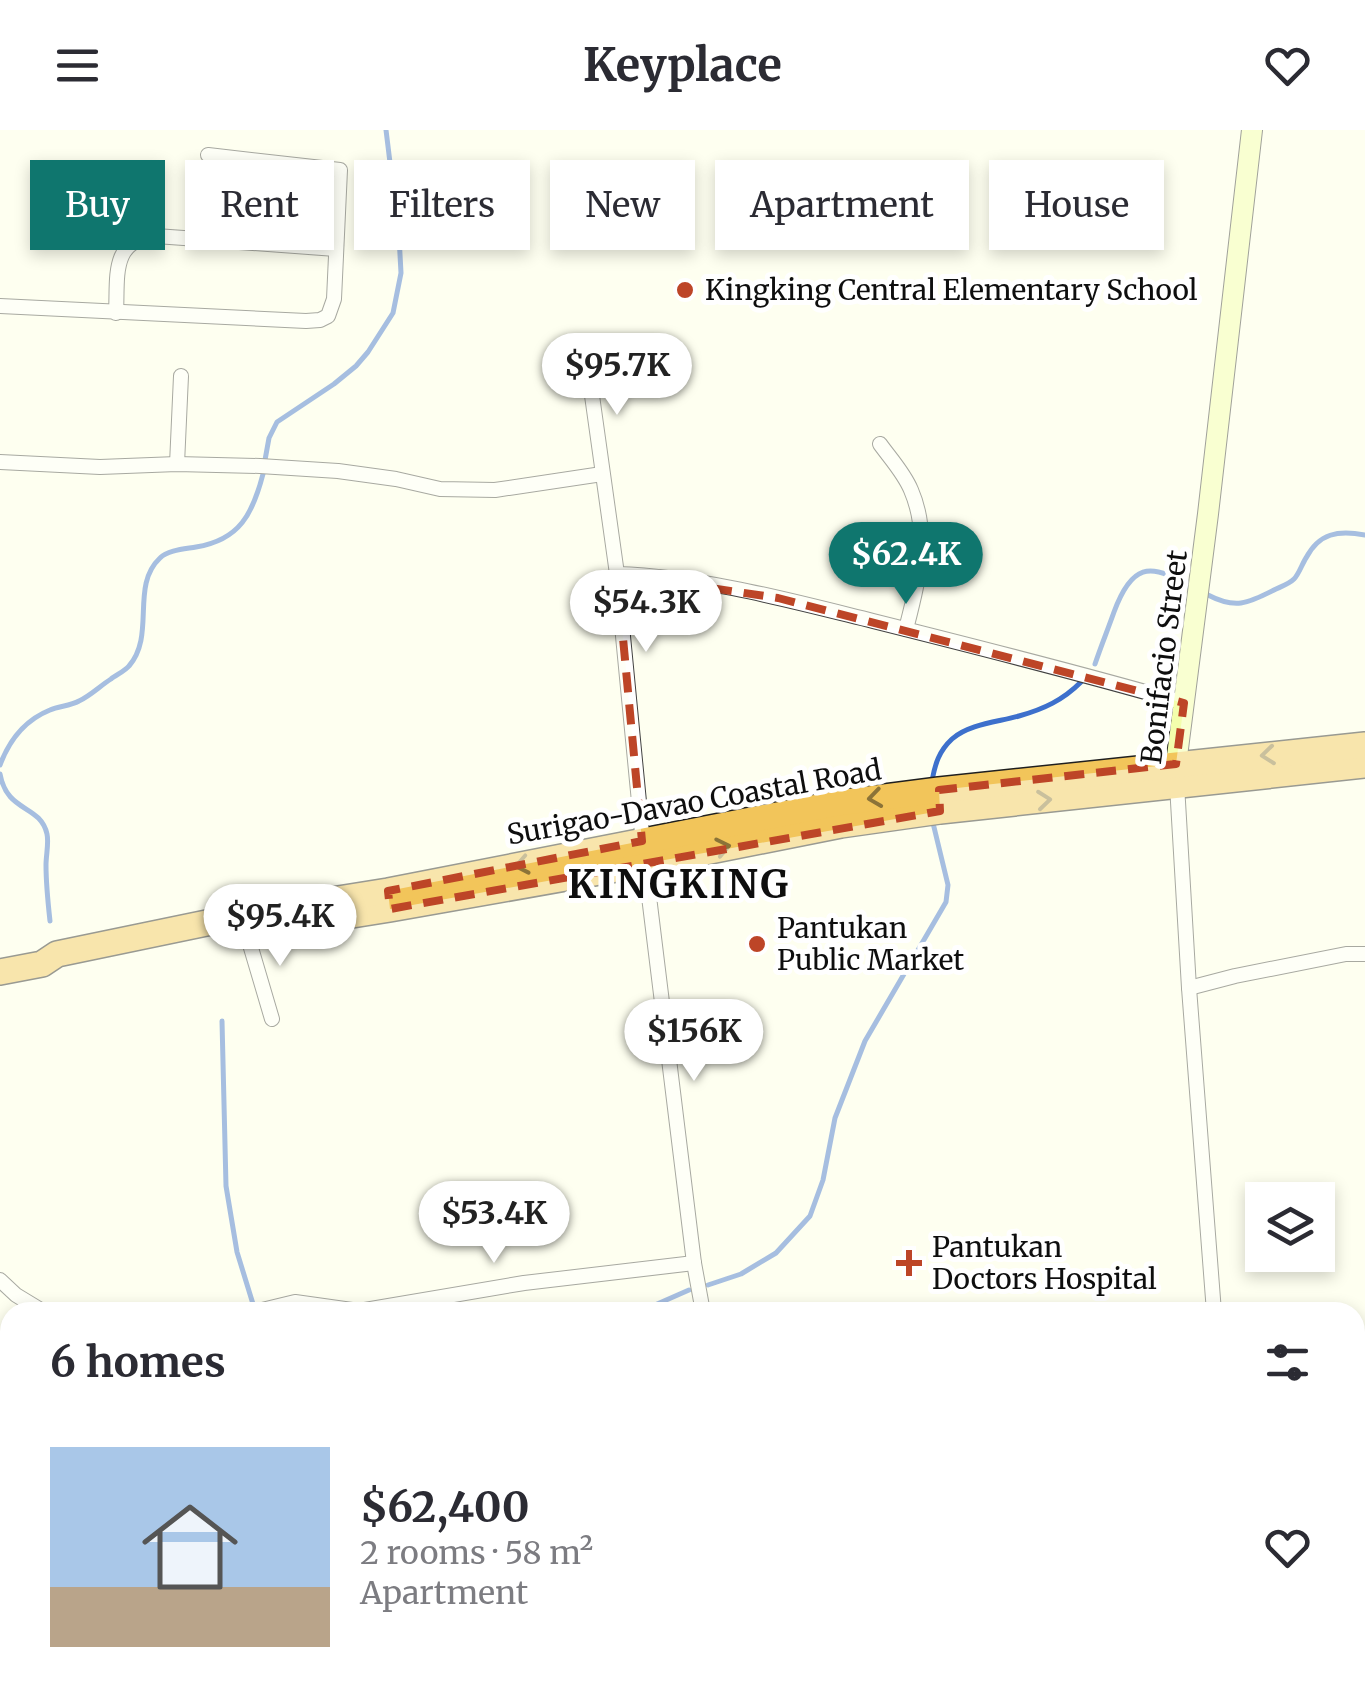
<!DOCTYPE html>
<meta charset="utf-8">
<style>
body{margin:0;font-family:Merriweather,serif;background:#f7f7f7;color:#2b2b33;height:100vh;display:flex;flex-direction:column;font-size:38px;white-space:nowrap}
*{box-sizing:border-box;margin:0}
p{font-size:32px;color:#7c7c81}
.icon{flex:none;width:55px;height:55px;fill:none;stroke:currentColor;stroke-width:2;stroke-linecap:round;stroke-linejoin:round}
.map{position:relative;flex:1;overflow:hidden}
.sheet{position:absolute;left:0px;top:1172px;width:1365px;height:392px;display:flex;flex-direction:column;background:#fff;border-radius:30px 30px 0 0;box-shadow:0 5px 15px #0003}
.sheet>*{flex:none}
.hud{position:absolute;left:30px;top:30px;width:1305px;height:90px;display:flex;gap:20px}
.controls{position:absolute;left:1245px;top:1052px;display:grid;gap:20px}
.controls a{display:grid;place-items:center;width:90px;height:90px;border-radius:0px;background:#fff;box-shadow:0 5px 15px #0003;font-size:50px}
.price{position:absolute;translate:-50% -85px;padding:0 22px;border-radius:35px;background:#fff;color:#222;font-size:32px;line-height:65px;filter:drop-shadow(0 2px 5px #0008)}
.price::after{content:'';position:absolute;left:50%;top:60px;width:30px;height:22px;margin-left:-15px;background:inherit;clip-path:polygon(0 0,100% 0,50% 100%)}
.price.current{background:#0f766e;color:#fff}
ul{padding:0;list-style:none}
li{display:flex;align-items:center;gap:30px;height:250px;padding:0 50px}
li span{display:grid;place-items:center;flex:none;width:280px;height:200px;border-radius:0px;color:#555}
li>.icon{margin-inline-start:auto}
span .icon{width:120px;height:120px;fill:#fffc;stroke-width:1}
li b{font-size:42px}
h2{display:flex;justify-content:space-between;align-items:center;height:120px;padding:0 50px;font-size:42px}
.chip{padding:0 35px;border-radius:0px;background:#fff;box-shadow:0 5px 15px #0003;font-size:35px;line-height:90px}
.chip.current{background:#0f766e;color:#fff}
header{display:flex;justify-content:space-between;align-items:center;height:130px;padding:0 50px;background:#fff;font-size:45px;font-weight:700}
.map>svg:first-child{display:block}
.water{fill:#b5cef5;stroke:#3d70cc;stroke-width:2.5}
.lines{fill:none;stroke-linecap:round;stroke-linejoin:round}
.stream{stroke:#3d70cc;stroke-width:5}
.street-casing{stroke:#414141;stroke-width:16}
.secondary-casing{stroke:#303030;stroke-width:22}
.highway-casing{stroke:#1f1f1f;stroke-width:28}
.street{stroke:#fff;stroke-width:14}
.secondary{stroke:#f3feac;stroke-width:20}
.highway{stroke:#f2c55a;stroke-width:25}
.oneway{stroke:#8b7338}
.marked{fill:none;stroke:#bd4527;stroke-width:8;stroke-dasharray:20 12;stroke-linejoin:round}
.poi-dot{fill:#bd4527;stroke:#fff;stroke-width:4}
.labels{text-anchor:middle;dominant-baseline:central;stroke-width:10;stroke-linejoin:round;paint-order:stroke}
.poi-label{font-size:28px;fill:#0e0e0e;stroke:#fff;text-anchor:start}
.street-label{font-size:28px;fill:#0e0e0e;stroke:#fff}
.district-label{font-size:38px;font-weight:bold;letter-spacing:2.5px;fill:#0e0e0e;stroke:#fff}
</style>
<header><svg class="icon" aria-label="menu" viewBox="0 0 24 24"><path d="M4 6h16M4 12h16M4 18h16"/></svg>Keyplace<svg class="icon" aria-label="heart" viewBox="0 0 24 24"><path d="M12 20l-8-8c-3-5 5-10 8-4 3-6 11-1 8 4z"/></svg></header>
<div class="map">
<svg width="1365" height="1564" viewBox="0 0 1365 1564">
<rect width="100%" height="100%" fill="#fefff0"/>
<!-- water -->
<path class="water" d="M0 1407 10 1422V1555H31L27 1564H0Z"/>
<g class="lines">
<!-- stream -->
<g class="stream">
<path d="M265 330 269 308 277 292 334 254 356 236 368 222 393 183 401 143 399 106 386 0"/>
<path d="M1208 465C1235 479 1247 474 1274 460 1280 457 1289 454 1294 449 1299 444 1302 434 1306 428 1319 403 1338 400 1365 405"/>
<path d="M1095 534C1101 516 1108 499 1114 482 1131 436 1149 430 1190 457"/>
<path d="M0 635C9 611 25 590 50 580 59 576 70 576 79 571 90 566 100 556 111 549 116 545 125 541 129 536 156 505 130 456 160 428 168 420 185 419 196 417 240 410 253 383 263 344"/>
<path d="M0 644C7 683 40 674 47 704 49 713 46 725 46 735 46 754 48 773 50 791"/>
<path d="M932 651C935 634 939 621 952 609 969 594 998 592 1019 586 1044 579 1063 570 1081 552"/>
<path d="M222 891 226 1056 237 1122 253 1174"/>
<path d="M708 1155 741 1144 776 1123 810 1086 823 1050 835 988 865 911 946 772 948 755 933 693"/>
<path d="M639 1182 689 1160"/>
<path d="M460 1555 470 1564"/>
<path d="M498 1564 501 1555"/>
</g>
<!-- street casing -->
<g class="street-casing">
<g id="street">
<path d="M0 176 306 191 320 190 328 186 334 169 340 40 208 25"/>
<path d="M116 183C118 148 110 109 156 106L336 119"/>
<path d="M588 237 617 444 645 734 694 1133 703 1182"/>
<path d="M880 314C890 328 904 343 911 360 931 406 918 453 906 499"/>
<path d="M0 332 100 337 177 334 260 336 338 341 396 349 440 359 495 360 602 344"/>
<path d="M177 334 181 246"/>
<path d="M617 444C704 447 788 470 873 491 977 517 1081 543 1184 573"/>
<path d="M1177 655 1189 858 1214 1182"/>
<path d="M246 801 272 889"/>
<path d="M1189 858 1235 846 1346 824H1365"/>
<path d="M0 1150 16 1165 44 1182"/>
<path d="M254 1182 295 1172 359 1181 524 1153 694 1133"/>
<path d="M1355 1337 1365 1333"/>
<path d="M0 1360 10 1374"/>
<path d="M841 1555 844 1564"/>
<path d="M1240 1555 1241 1564"/>
<path d="M50 1564 55 1555"/>
</g>
</g>
<!-- secondary casing -->
<g class="secondary-casing">
<path id="secondary" d="M1177 648 1176 634 1208 384 1252 0"/>
</g>
<!-- highway casing -->
<g class="highway-casing">
<g id="highway">
<path d="M233 804 390 779 645 734 841 695 940 681 1365 635"/>
<path d="M0 842 42 834 57 824 269 780 388 761 838 673 939 660 1365 615"/>
</g>
</g>
<!-- street -->
<use href="#street" class="street"/>
<!-- secondary -->
<use href="#secondary" class="secondary"/>
<!-- highway -->
<use href="#highway" class="highway"/>
</g>
<!-- one-way arrows -->
<defs><path id="oneway-chevron" d="M-2-3.5L2.5 0L-2 3.5" fill="none" stroke-width="1.6" stroke-linecap="round" stroke-linejoin="round" transform="scale(2.5)"/></defs>
<g class="oneway">
<use href="#oneway-chevron" transform="translate(1268 625) rotate(174)"/>
<use href="#oneway-chevron" transform="translate(875 668) rotate(172)"/>
<use href="#oneway-chevron" transform="translate(1044 670) rotate(-6)"/>
<use href="#oneway-chevron" transform="translate(723 717) rotate(-12)"/>
<use href="#oneway-chevron" transform="translate(522 735) rotate(169)"/>
</g>
<!-- marked area -->
<path d="M0 0H1365V1564H0ZM617 444 778 468 1184 573 1176 634 939 660 940 681 390 779 388 761 642 711Z" fill="#fefff0" fill-opacity=".55" fill-rule="evenodd"/>
<path class="marked" d="M617 444 778 468 1184 573 1176 634 939 660 940 681 390 779 388 761 642 711Z"/>
<!-- markers -->
<g class="poi-dot">
<circle cx="685" cy="160" r="10"/>
<circle cx="757" cy="814" r="10"/>
<path d="M904 1118h10v10h10v10h-10v10h-10v-10h-10v-10h10z"/>
</g>
<g class="labels">
<!-- poi labels -->
<g class="poi-label">
<text x="705" y="160">Kingking Central Elementary School</text>
<text x="777" y="798">Pantukan<tspan x="777" dy="32">Public Market</tspan></text>
<text x="932" y="1117">Pantukan<tspan x="932" dy="32">Doctors Hospital</tspan></text>
</g>
<!-- street labels -->
<g class="street-label">
<text transform="translate(1164 527) rotate(-83)">Bonifacio Street</text>
<text transform="translate(694 672) rotate(-10)">Surigao-Davao Coastal Road</text>
</g>
<!-- district labels -->
<g class="district-label">
<text x="679" y="754">KINGKING</text>
</g>
</g>
</svg>
<div class="controls">
<a><svg class="icon" aria-label="layers" viewBox="0 0 24 24"><path d="M12 4l9 5-9 5-9-5zM3 14l9 5 9-5"/></svg></a>
</div>
<b class="price" style="left:617px;top:288px">$95.7K</b>
<b class="price current" style="left:906px;top:477px">$62.4K</b>
<b class="price" style="left:646px;top:525px">$54.3K</b>
<b class="price" style="left:280px;top:839px">$95.4K</b>
<b class="price" style="left:694px;top:954px">$156K</b>
<b class="price" style="left:494px;top:1136px">$53.4K</b>
<div class="hud">
<a class="chip current">Buy</a>
<a class="chip">Rent</a>
<a class="chip">Filters</a>
<a class="chip">New</a>
<a class="chip">Apartment</a>
<a class="chip">House</a>
</div>
<section class="sheet">
<h2>6 homes<svg class="icon" aria-label="filters" viewBox="0 0 24 24"><path d="M4 7h16M4 17h16"/><circle cx="9" cy="7" r="2"/><circle cx="15" cy="17" r="2"/></svg></h2>
<ul>
<li><span style="background:linear-gradient(#a9c7e8 70%,#b9a48a 0)"><svg class="icon" aria-label="home" viewBox="0 0 24 24"><path d="M3 11l9-7 9 7M6 9v11h12V9"/></svg></span><div><b>$62,400</b><p>2 rooms · 58 m²</p><p>Apartment</p></div><svg class="icon" aria-label="heart" viewBox="0 0 24 24"><path d="M12 20l-8-8c-3-5 5-10 8-4 3-6 11-1 8 4z"/></svg></li>
</ul>
</section>
</div>
